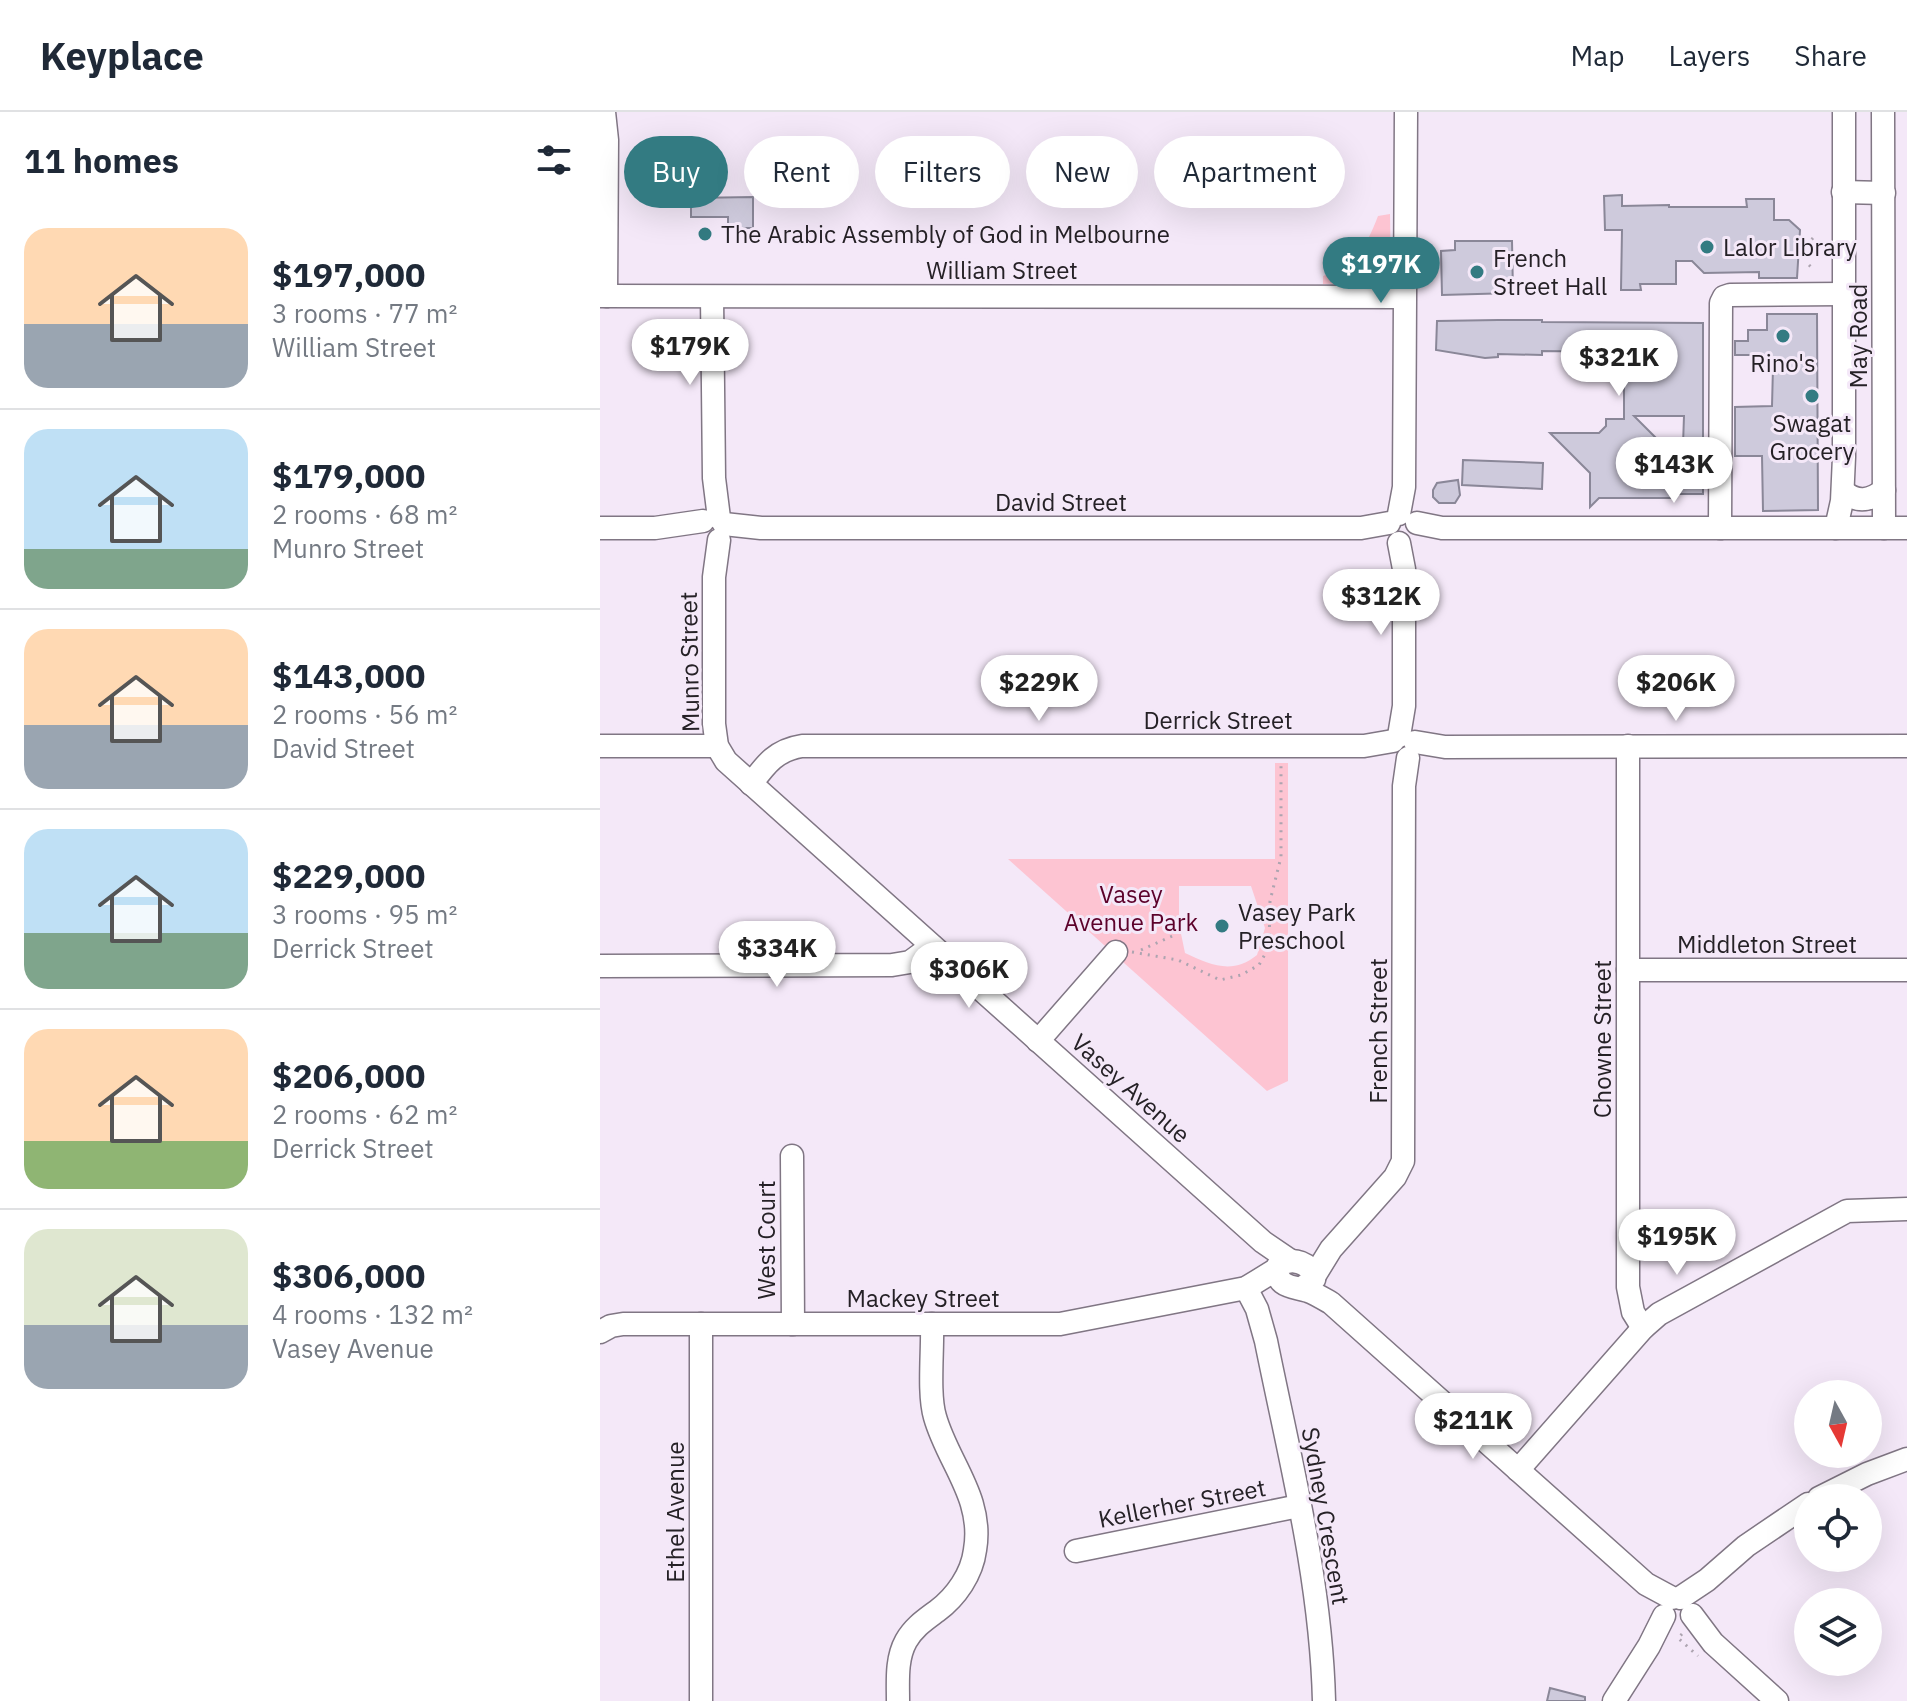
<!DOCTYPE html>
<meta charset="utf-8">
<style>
body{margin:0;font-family:"IBM Plex Sans",sans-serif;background:#f2f2f3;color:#1f2937;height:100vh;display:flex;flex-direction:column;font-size:30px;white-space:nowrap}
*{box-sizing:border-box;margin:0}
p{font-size:26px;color:#747a83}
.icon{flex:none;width:44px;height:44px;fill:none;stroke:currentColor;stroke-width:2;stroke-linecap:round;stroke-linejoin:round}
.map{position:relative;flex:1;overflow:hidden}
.side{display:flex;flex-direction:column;background:#fff;width:600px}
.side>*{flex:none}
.hud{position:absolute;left:24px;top:24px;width:760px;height:72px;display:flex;gap:16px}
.needle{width:52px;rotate:172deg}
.controls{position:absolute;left:1194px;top:1268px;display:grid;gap:16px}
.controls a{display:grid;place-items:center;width:88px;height:88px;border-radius:50%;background:#fff;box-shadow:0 8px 32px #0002;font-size:40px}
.price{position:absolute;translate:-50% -68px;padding:0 18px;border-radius:28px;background:#fff;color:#222;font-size:26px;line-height:52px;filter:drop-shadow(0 2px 4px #0008)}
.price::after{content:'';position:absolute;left:50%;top:48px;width:24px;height:18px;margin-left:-12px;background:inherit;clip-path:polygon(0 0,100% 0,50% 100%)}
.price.current{background:#337b82;color:#fff}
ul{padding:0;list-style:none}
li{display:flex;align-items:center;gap:24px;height:200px;padding:0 24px}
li+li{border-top:2px solid #e0e1e3}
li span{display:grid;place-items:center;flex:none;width:224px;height:160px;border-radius:24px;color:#555}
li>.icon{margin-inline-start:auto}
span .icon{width:96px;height:96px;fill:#fffc;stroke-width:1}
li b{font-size:34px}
h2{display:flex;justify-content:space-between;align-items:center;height:96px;padding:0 24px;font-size:34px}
.pill{padding:0 28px;border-radius:36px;background:#fff;box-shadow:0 8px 32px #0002;font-size:28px;line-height:72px}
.pill.current{background:#337b82;color:#fff}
header{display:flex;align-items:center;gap:48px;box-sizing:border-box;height:112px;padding:0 40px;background:#fff;border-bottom:2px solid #e0e1e3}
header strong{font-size:38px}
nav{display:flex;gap:44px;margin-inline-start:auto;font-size:28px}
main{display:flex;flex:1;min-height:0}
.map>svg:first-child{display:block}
.green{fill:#fdc4d2;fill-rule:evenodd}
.building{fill:#cecadc;stroke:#8a8798;stroke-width:2;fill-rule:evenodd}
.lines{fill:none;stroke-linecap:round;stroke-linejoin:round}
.minor-casing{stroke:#807684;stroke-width:25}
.path{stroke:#ada4b0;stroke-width:3;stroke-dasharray:2 6;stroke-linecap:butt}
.minor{stroke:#fff;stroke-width:22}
.poi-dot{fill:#337b82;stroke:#f4e8f8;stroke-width:3}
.labels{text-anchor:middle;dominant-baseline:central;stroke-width:6;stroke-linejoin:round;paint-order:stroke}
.poi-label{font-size:24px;fill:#252126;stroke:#f4e8f8;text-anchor:start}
.street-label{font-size:24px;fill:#252126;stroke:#f4e8f8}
.park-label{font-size:24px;fill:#5c012a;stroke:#f4e8f8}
</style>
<header>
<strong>Keyplace</strong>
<nav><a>Map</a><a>Layers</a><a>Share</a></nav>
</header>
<main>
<section class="side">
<h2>11 homes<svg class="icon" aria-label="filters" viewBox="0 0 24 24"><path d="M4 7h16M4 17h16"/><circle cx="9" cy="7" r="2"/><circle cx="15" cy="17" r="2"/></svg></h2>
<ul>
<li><span style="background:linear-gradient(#ffd9b3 60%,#9aa5b1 0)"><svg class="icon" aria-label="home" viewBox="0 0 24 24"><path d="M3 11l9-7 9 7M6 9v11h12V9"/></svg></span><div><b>$197,000</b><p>3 rooms · 77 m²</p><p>William Street</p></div></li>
<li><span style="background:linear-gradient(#bfe0f5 75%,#7fa58c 0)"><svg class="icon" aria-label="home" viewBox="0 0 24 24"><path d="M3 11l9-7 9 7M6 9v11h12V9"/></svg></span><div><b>$179,000</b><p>2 rooms · 68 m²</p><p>Munro Street</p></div></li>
<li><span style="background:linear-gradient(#ffd9b3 60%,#9aa5b1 0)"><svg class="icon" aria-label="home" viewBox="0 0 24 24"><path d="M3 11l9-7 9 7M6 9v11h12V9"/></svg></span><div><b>$143,000</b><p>2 rooms · 56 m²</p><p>David Street</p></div></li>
<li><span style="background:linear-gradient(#bfe0f5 65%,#7fa58c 0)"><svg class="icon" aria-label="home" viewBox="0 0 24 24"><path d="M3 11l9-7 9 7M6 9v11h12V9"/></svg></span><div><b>$229,000</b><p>3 rooms · 95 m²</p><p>Derrick Street</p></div></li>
<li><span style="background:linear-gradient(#ffd9b3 70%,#8fb573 0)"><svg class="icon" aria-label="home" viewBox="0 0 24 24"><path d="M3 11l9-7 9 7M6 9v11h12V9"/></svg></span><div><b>$206,000</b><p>2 rooms · 62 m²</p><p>Derrick Street</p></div></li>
<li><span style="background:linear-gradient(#dfe7d0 60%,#9aa5b1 0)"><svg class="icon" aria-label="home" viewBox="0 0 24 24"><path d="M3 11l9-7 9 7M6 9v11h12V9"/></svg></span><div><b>$306,000</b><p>4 rooms · 132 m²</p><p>Vasey Avenue</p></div></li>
</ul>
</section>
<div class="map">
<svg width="1307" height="1589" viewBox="0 0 1307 1589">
<rect width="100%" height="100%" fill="#f4e8f8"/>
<!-- green -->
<g class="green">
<path d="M790 102 791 165 786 170 723 172V164C756 153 766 135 778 104Z"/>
<path d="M675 651H688V969L667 979 408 747H675ZM579 774H651L665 816 657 843C633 863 610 853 585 841L579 812Z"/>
</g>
<!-- building -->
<g class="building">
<path d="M1022 83V94L1069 93V95H1147L1146 87H1174V108H1189L1200 118 1197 166H1159V160L1104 161 1092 149H1076V172H1040L1041 178H1021L1022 118H1005L1004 84Z"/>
<path d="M153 85V116H128V105H91V86Z"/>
<path d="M855 129H912L913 181 842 183 841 139 855 138Z"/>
<path d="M1167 202H1217L1218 398 1163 399 1162 344H1135V295L1172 294 1173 255H1151V243H1135V229H1148V218H1167Z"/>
<path d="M898 208H942V210L1103 211V382H1072V386H999L990 395V361L950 321H999L1006 314V307H1024V240L942 239V243L898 242V245L885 246 836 238 837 209ZM1034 304H1084L1083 333H1056V326Z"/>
<path d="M863 348 943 351 942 377 862 373Z"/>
<path d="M858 368 860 383 855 391H839L833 385V378L837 371Z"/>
<path d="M950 1576 985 1585V1589H947Z"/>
</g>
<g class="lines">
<!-- minor casing -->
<g class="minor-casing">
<g id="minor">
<path d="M4 0 7 28 6 184"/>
<path d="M1283 0 1284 416"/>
<path d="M1243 80 1284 81"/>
<path d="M0 184 804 185"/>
<path d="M112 185 114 366 119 406"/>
<path d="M1243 379C1257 391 1270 389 1284 378"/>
<path d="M799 402 804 375 806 0"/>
<path d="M817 411 842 416H1307"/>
<path d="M124 412 161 416H761L789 411"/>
<path d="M0 416H55L103 409"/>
<path d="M1120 416 1121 191 1124 185 1130 183 1243 182"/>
<path d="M1236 416 1242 389 1244 345V0"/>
<path d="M119 428 114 465V612L117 634 126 649 663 1130 691 1149"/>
<path d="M799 431 804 457V594L799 624"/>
<path d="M815 630 845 635 1307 634"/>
<path d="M0 634H117"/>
<path d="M1028 634V1175L1033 1200 1043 1216"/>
<path d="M151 672C166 652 176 638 202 634H764L793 629"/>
<path d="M0 854 292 853 310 850 332 834"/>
<path d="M1028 858H1307"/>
<path d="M438 929 516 840"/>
<path d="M192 1044 193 1212"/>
<path d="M715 1163 731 1137 795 1065 803 1049 804 674 808 646"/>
<path d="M646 1176 657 1197 666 1229C690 1348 721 1467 724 1589"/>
<path d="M701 1177 714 1167 711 1157C701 1149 690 1146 678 1154 675 1176 693 1174 708 1179 716 1182 724 1187 731 1191L1046 1472 1072 1486"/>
<path d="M101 1212V1589"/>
<path d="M0 1220 11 1214 23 1212H460L646 1176 677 1157"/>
<path d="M918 1358 1043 1216 1059 1202 1247 1099 1307 1097"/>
<path d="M1219 1386 1267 1362 1307 1347"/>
<path d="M476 1439 699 1394"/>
<path d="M1080 1486 1107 1468 1146 1434 1208 1392"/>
<path d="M1092 1503 1113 1531 1177 1589"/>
<path d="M298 1589C298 1569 296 1547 306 1529 314 1515 325 1508 337 1499 356 1485 372 1462 375 1438 384 1386 348 1351 335 1305 328 1282 333 1238 332 1212"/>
<path d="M1014 1589 1049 1534 1064 1504"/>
</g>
</g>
<!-- path -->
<g class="path">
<path d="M1206 133 1213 126"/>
<path d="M1209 153 1213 157"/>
<path d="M541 838 577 822"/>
<path d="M532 840 578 848 620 868 641 863 659 853 669 835 670 789 681 745V650"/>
<path d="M1082 1522 1078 1526 1098 1544"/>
</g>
<!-- minor -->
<use href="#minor" class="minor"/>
</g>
<!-- markers -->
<g class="poi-dot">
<circle cx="105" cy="122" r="8"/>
<circle cx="1107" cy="135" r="8"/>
<circle cx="877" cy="160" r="8"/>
<circle cx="1183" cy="224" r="8"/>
<circle cx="1212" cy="284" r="8"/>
<circle cx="622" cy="814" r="8"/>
</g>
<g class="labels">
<!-- poi labels -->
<g class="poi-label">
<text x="121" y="122">The Arabic Assembly of God in Melbourne</text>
<text x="1123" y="135">Lalor Library</text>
<text x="893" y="146">French<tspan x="893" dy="28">Street Hall</tspan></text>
<text x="1183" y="251" text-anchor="middle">Rino's</text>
<text x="1212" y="311" text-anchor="middle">Swagat<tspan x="1212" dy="28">Grocery</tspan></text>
<text x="638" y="800">Vasey Park<tspan x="638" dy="28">Preschool</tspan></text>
</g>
<!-- street labels -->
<g class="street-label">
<text x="402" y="158">William Street</text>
<text transform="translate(1258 224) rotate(-90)">May Road</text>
<text x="461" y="390">David Street</text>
<text transform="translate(89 550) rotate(-91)">Munro Street</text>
<text x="618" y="608">Derrick Street</text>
<text x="1167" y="832">Middleton Street</text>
<text transform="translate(778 919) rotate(-90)">French Street</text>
<text transform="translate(1002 927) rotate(-90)">Chowne Street</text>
<text transform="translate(531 976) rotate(42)">Vasey Avenue</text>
<text transform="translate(166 1128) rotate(-90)">West Court</text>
<text x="323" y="1186">Mackey Street</text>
<text transform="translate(582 1391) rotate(-11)">Kellerher Street</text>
<text transform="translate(75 1400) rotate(-90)">Ethel Avenue</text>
<text transform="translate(726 1404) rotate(80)">Sydney Crescent</text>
</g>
<!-- park labels -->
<g class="park-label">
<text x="531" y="782">Vasey<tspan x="531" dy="28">Avenue Park</tspan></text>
</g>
</g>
</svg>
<div class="controls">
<a><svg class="needle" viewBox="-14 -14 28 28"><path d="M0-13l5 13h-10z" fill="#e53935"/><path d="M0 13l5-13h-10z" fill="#747a83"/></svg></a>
<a><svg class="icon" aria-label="locate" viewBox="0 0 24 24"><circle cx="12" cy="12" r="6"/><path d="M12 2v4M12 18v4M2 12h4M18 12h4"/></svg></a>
<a><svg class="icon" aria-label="layers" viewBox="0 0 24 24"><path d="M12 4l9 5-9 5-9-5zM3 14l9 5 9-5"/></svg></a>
</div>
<b class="price current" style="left:781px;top:193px">$197K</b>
<b class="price" style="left:90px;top:275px">$179K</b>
<b class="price" style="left:1019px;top:286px">$321K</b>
<b class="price" style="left:1074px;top:393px">$143K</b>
<b class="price" style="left:781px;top:525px">$312K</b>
<b class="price" style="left:439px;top:611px">$229K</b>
<b class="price" style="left:1076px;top:611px">$206K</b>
<b class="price" style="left:177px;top:877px">$334K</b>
<b class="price" style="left:369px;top:898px">$306K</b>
<b class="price" style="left:1077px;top:1165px">$195K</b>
<b class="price" style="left:873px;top:1349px">$211K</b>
<div class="hud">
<a class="pill current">Buy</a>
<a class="pill">Rent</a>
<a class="pill">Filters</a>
<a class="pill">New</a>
<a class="pill">Apartment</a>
</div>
</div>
</main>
